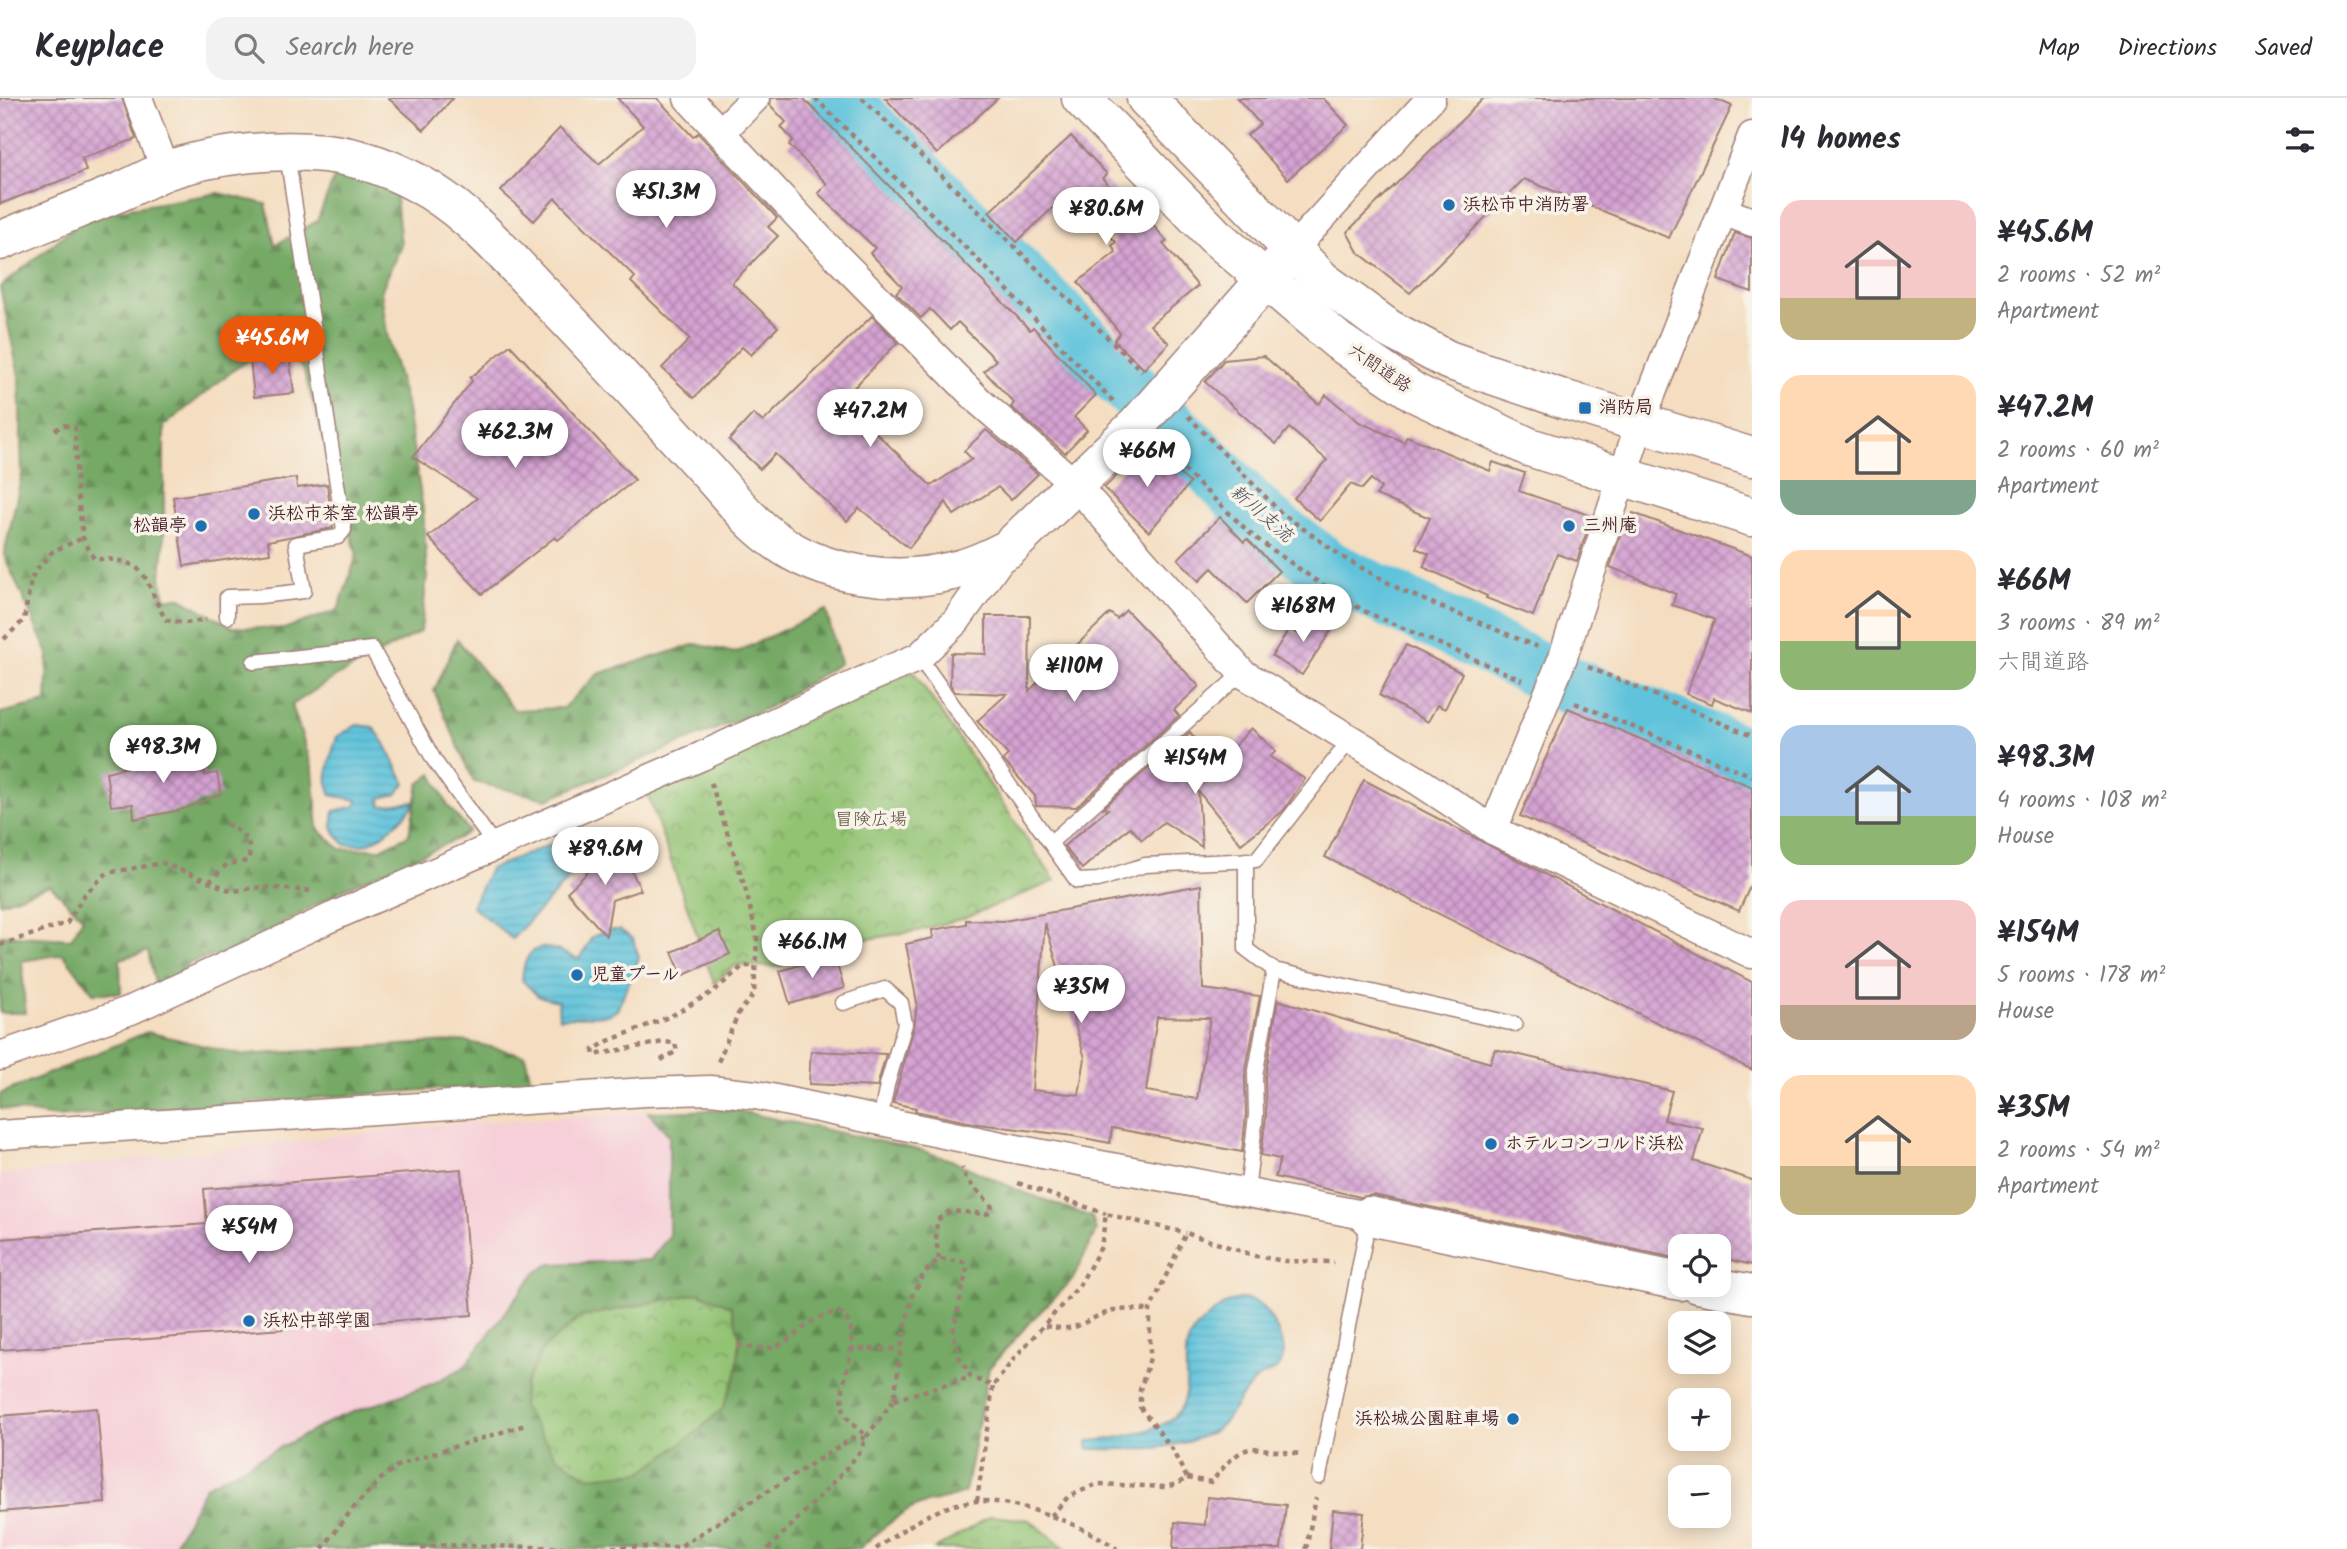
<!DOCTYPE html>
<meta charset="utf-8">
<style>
body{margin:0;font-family:Kalam,"Klee One",sans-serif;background:#f2f2f3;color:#2b2b33;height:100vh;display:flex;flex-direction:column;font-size:26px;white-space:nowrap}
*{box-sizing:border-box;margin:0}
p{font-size:23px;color:#7c7c81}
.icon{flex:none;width:38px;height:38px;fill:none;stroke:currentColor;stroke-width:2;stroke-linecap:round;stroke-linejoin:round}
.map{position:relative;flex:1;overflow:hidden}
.sheet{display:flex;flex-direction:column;background:#fff;width:595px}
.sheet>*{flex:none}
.fabs{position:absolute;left:1668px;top:1136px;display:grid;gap:14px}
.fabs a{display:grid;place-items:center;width:63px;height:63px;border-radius:14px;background:#fff;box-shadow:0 4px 18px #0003;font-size:35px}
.price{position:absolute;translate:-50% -60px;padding:0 16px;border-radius:24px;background:#fff;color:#222;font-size:23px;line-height:46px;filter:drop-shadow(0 2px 4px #0008)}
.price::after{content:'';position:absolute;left:50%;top:42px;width:21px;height:16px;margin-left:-10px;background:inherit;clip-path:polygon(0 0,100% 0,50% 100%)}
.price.on{background:#ea580c;color:#fff}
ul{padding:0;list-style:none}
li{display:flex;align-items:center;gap:21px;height:175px;padding:0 28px}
li span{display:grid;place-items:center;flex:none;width:196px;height:140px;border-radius:21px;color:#555}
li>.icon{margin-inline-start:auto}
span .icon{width:84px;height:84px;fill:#fffc;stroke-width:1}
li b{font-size:30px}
h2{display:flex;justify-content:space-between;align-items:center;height:84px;padding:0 28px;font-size:30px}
header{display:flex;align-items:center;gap:42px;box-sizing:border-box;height:98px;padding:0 35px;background:#fff;border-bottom:2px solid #e1e1e2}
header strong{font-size:33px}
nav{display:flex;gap:38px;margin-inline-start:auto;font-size:24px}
.search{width:490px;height:63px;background:#f2f2f3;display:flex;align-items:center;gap:18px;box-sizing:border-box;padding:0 24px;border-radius:21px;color:#7c7c81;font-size:26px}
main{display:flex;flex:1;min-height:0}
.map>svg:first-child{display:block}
.built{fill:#f6cfd8}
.grass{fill:url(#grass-tufts);stroke:#6e714f;stroke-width:2}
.forest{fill:url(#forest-firs);stroke:#606448;stroke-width:2;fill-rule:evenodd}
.park{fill:url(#park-crowns);stroke:#6e714f;stroke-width:2}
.water{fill:url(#water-rules);stroke:#547183;stroke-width:2}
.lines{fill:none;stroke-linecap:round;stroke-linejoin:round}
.river{stroke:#5ec3db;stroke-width:58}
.building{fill:url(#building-cross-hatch);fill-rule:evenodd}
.lane-casing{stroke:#9f7e76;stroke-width:17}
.street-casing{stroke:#9f7e76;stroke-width:31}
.secondary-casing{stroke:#9f7e76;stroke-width:41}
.path{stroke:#9f7e76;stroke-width:4.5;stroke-dasharray:5 5;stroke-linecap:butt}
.lane{stroke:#fff;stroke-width:14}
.street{stroke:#fff;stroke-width:28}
.secondary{stroke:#fff;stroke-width:38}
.poi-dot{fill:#1f6fb2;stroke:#f7f3e8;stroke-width:2.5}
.labels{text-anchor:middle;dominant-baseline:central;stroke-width:7;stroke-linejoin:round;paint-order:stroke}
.poi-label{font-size:18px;font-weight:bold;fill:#4a1f2b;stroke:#f7f3e8;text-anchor:start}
.street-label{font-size:18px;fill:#4a1f2b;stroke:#f7f3e8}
.park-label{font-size:18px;fill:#605041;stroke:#f7f3e8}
.water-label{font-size:19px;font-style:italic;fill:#505060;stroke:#f7f3e8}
</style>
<header>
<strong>Keyplace</strong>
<div class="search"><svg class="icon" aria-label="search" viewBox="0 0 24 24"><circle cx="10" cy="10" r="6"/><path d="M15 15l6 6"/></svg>Search here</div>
<nav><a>Map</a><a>Directions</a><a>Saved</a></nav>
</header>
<main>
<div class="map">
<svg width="1752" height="1451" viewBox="0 0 1752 1451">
<defs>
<pattern id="grass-tufts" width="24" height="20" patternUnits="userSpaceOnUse" patternTransform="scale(1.75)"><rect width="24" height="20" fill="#92c373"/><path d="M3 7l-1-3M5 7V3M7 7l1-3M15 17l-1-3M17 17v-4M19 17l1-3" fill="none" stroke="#799e5f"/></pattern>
<pattern id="forest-firs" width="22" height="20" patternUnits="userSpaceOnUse" patternTransform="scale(1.75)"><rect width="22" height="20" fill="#75a965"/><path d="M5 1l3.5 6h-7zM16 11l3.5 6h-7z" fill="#628953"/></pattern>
<pattern id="park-crowns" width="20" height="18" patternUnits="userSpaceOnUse" patternTransform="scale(1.75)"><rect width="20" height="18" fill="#92c373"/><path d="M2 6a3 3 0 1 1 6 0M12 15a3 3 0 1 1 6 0" fill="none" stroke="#799e5f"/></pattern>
<pattern id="water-rules" width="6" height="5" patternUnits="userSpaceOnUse" patternTransform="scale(1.75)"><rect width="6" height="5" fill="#5ec3db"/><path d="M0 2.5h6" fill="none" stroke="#53a7bc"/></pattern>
<pattern id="building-cross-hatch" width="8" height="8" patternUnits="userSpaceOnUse" patternTransform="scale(1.75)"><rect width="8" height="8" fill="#d5a3d3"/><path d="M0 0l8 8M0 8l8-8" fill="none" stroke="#af84ab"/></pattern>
</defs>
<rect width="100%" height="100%" fill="#f7f3e8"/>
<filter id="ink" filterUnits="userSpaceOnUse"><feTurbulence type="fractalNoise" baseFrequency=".0143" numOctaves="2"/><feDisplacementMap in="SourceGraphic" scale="14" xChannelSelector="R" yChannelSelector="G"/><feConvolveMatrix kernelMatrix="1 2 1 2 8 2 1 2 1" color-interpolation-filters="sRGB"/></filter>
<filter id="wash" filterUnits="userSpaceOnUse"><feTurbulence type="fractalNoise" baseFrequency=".00686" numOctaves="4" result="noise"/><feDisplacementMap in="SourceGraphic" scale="28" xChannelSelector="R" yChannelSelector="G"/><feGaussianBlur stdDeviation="1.57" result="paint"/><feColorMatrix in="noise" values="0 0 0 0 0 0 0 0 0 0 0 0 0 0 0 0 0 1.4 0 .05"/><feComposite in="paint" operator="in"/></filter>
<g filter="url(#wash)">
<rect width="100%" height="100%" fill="#f4ddc0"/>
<!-- built -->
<path class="built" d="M648 1014 669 1036V1139L650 1162 550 1166 535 1175 463 1270 432 1286 176 1443 178 1451H0V1077L437 1027Z"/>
<!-- grass -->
<path class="grass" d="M991 1418 1030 1422 1065 1451H935Z"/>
<!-- forest -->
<g class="forest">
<path d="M337 73 395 91 401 147 381 193 387 236 406 305 423 411 427 477 421 533 337 578 292 607 313 672 318 731 340 751H381L409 737 419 686 432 676 448 708 469 733 459 740 344 791 236 852 188 865 166 893 156 890 148 853 120 861 121 895H93L63 856 22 863 25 915H0V837L71 841 83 820 50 787 0 805V615L46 604 48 556 4 457 22 376 19 278 0 189 89 117 219 95 266 106 275 147 317 123ZM276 246 303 270 357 457 338 512 284 531 232 529 181 500H165L161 479 164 445V328L235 271Z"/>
<path d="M826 512 840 565 769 609 547 701 474 684 434 593 457 541 514 612 563 610 598 576 696 546 735 555Z"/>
<path d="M147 934 242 957 465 943 525 957 533 991H438L55 1019 0 1010V996Z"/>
<path d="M734 1012 920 1052 951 1062 1020 1093 1092 1119 1096 1133 1073 1181 1030 1224 989 1270 965 1394C950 1402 933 1402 917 1408 899 1416 874 1437 859 1451H178L176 1443 206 1388 337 1320 432 1286 463 1270 535 1175 550 1166 650 1162 669 1138V1037L648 1014Z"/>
</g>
<!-- park -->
<g class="park">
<path d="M913 573 1055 783 964 820 917 833 868 841 779 869 736 867 714 885 647 695Z"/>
<path d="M699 1195 731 1208 740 1240 736 1277 723 1310 693 1337 642 1374 588 1379 556 1358 522 1308 525 1286 543 1251 581 1219Z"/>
</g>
<!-- water -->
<g class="water">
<path d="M357 627 373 629 384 644 405 685 397 696 380 700 381 708 414 704C412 715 378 742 367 746 361 748 351 746 344 746L332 730 334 713 356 708 357 702 331 697C323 678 331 659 337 639Z"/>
<path d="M574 737 593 755 512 841 472 808 490 771Z"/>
<path d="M608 832H620L633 841 639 860 617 912 608 917 559 920 558 903 538 898 522 882C525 840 548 846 577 861L582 858 592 839Z"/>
<path d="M1240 1201C1245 1201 1251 1201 1256 1204 1270 1212 1289 1249 1281 1265 1276 1275 1263 1275 1255 1283 1238 1298 1230 1325 1210 1335 1172 1354 1128 1351 1088 1351V1343C1110 1342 1159 1334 1175 1318 1196 1298 1179 1262 1190 1240 1194 1230 1204 1222 1212 1216 1221 1208 1228 1203 1240 1201Z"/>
</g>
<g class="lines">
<!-- river -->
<path class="river" d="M839 0 1265 424 1330 472 1573 589 1752 660"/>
</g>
<g id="blocks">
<!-- building -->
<g class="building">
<path d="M0 0H122L136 41 82 60 86 73 0 106Z"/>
<path d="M388 0H453L424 32Z"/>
<path d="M617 0H657L693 39 698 35 777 120 768 129 778 138 732 185 778 229 751 257 742 249 694 300 662 270 690 241 631 184 635 179 555 100 534 123 501 93 560 30 599 66 643 28Z"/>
<path d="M771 0H803L1030 232 1033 229 1096 297 1074 319 1087 332 1065 355 1011 309 1014 305 984 273 996 262 958 224 950 232 930 211 921 220 896 195 902 188 870 155 875 150 818 95 827 86 789 47 793 42 781 29 786 24 770 7Z"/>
<path d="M885 0H998L937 56Z"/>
<path d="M1237 0H1323L1348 27 1288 81 1247 37 1260 26Z"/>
<path d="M1484 0H1713L1732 8 1669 140 1524 81 1410 195 1358 154 1347 134Z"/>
<path d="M1071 38 1107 76 1102 80 1142 123 1146 119 1167 143 1163 146 1198 188 1150 227 1169 245 1144 271 1114 242 1120 235 1078 184 1116 154 1112 148 1116 144 1077 103 1075 106 1066 97 1017 144 989 114Z"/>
<path d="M1735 135 1752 140V194L1718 182Z"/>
<path d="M872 218 898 244 842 302 931 388 972 361 964 353 986 332 1038 376 1011 402 998 389 954 417 946 404 909 450 859 410 847 423 775 356 760 371 729 342 753 316 763 324Z"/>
<path d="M510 247 635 382 558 442 555 439 482 496 428 439 477 400 413 359 472 283 470 280Z"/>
<path d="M289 257 294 295 254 299 250 261Z"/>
<path d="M1264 258 1319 306 1326 297 1359 324 1404 344 1407 338 1490 373 1493 364 1525 375 1519 393 1592 418 1577 463 1557 456 1533 518 1486 500 1487 498 1423 469 1429 456 1416 450 1430 420 1376 397 1381 390 1371 381 1362 391 1351 386 1320 423 1294 400 1327 362 1289 330 1276 346 1205 284 1224 262Z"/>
<path d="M1143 352 1166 373 1170 368 1190 385 1149 434 1104 390Z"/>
<path d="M296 380 297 390 327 386 333 430 268 443 270 455 184 468 173 399Z"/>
<path d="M1633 415 1752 458V615L1714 600 1712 606 1686 596 1714 523 1713 521 1672 507 1676 496 1610 469 1623 429 1627 430Z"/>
<path d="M1220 419 1244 444 1247 441 1279 473 1247 505 1212 470 1199 483 1178 461Z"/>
<path d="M1126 512 1199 588 1174 612 1179 618 1076 709 1036 708 1035 698 1003 662 1008 657 977 623 1007 596 955 594 950 586 951 555 986 556V518H1030L1029 593 1110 515 1117 521Z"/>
<path d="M1312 515 1334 528 1302 577 1272 558 1289 531 1299 536Z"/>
<path d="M1406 547 1462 575 1445 611 1437 607 1428 624 1379 597Z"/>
<path d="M1568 610 1752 689V784L1739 813 1520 718Z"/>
<path d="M1251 630 1276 653 1270 659 1305 681 1283 713 1241 746 1198 693 1202 749 1164 724 1142 742 1130 729 1082 771 1064 748 1108 711 1103 710 1190 634 1216 669Z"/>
<path d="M200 652 205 677 217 675 221 696 181 712 134 721 133 706 111 708 106 674Z"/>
<path d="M1364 682 1752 884V972L1325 759Z"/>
<path d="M618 746 641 792 612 802 606 838 567 794Z"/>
<path d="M1201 787 1203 891 1260 898 1245 977 1246 1017 1242 1054 1112 1030 1110 1045 1073 1038 978 1026 915 1013 916 1010 893 1005 914 929 917 905 906 846 933 840 932 832 966 826V822L1004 823ZM1045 825 1085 960 1079 997 1032 992ZM1157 919 1210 920 1197 1001 1146 993Z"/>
<path d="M719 833 730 856 682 878 672 854Z"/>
<path d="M834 857 844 890 790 906 780 873Z"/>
<path d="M1278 902 1490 965 1495 951 1672 993 1664 1022 1703 1030 1694 1063 1752 1082V1167L1718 1159V1148H1680V1161L1373 1097 1360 1099 1275 1079 1280 1061 1261 1057 1266 1018 1265 979Z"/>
<path d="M811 953 886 956 877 989 809 986Z"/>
<path d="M461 1071 472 1217 0 1252V1141L207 1126 204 1091Z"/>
<path d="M97 1310 105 1405 0 1414V1318Z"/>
<path d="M1207 1399 1286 1407 1281 1451H1173L1175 1424 1205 1427Z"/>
<path d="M1333 1412 1364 1415 1360 1451H1329Z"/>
</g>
</g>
</g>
<g filter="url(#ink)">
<use href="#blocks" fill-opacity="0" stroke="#9f7e76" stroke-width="2"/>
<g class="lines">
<!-- lane casing -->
<g class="lane-casing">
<g id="lane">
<path d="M227 519V499L260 498 304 493 296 446 338 439 344 432 287 56"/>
<path d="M919 559 1077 783 1098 782 1145 767 1256 762 1351 641"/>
<path d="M254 564 372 551 434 662 490 741 498 747"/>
<path d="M1051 744 1242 575"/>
<path d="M1246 762V851L1274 872 1255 978 1256 1017 1247 1094"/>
<path d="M1274 872 1515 926"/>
<path d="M843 905 885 891 901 905 905 926 887 987 880 1023"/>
<path d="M1319 1379 1369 1119"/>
</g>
</g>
<!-- street casing -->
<g class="street-casing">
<g id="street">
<path d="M138 0 166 73"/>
<path d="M688 0 834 156 981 305 1075 386 1242 575 1420 684 1493 732 1752 856"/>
<path d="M721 34 755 0"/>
<path d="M1723 113 1752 124"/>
<path d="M1293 151 1431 0"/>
<path d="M1493 732 1563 559 1640 325 1752 38"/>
<path d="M0 958 131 912 332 819 702 658 867 581 919 559 956 523 1006 453"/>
<path d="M0 1037 645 994 710 992 756 997 1016 1051 1369 1118"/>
</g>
</g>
<!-- secondary casing -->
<g class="secondary-casing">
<g id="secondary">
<path d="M1081 0 1215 138 1338 243 1415 295 1529 349 1752 419"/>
<path d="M1146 0 1322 182 1389 231 1448 262 1566 302 1752 359"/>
<path d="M0 143C40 126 81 110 122 93 136 87 150 79 165 73 214 56 274 50 325 55 362 59 400 74 431 93 471 118 505 156 537 190 593 247 646 306 700 365 724 390 746 422 775 442 823 478 894 487 952 473 972 469 990 460 1008 451L1136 328 1293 151"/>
<path d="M1369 1118 1680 1183"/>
<path d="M1698 1186 1752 1196"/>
</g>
</g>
<!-- path -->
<g class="path">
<path d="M815 0 999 183 1113 303"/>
<path d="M862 0 1142 273"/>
<path d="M1188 318 1280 414 1344 460 1405 494 1538 549"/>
<path d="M55 332 64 327 75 330 77 392 83 440 94 461C151 460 142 481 166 522L186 525 206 522"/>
<path d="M1162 351 1253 438 1315 482 1364 513 1522 582"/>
<path d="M4 541 24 522 31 482 37 471 53 453 83 440"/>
<path d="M1588 569 1752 638"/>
<path d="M1575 605 1752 678"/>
<path d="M711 685 745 789 757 839 754 896 738 916 718 964"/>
<path d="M209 784 227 766 248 763C254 740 241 735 223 724"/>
<path d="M0 847 67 825 85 796 107 775 163 765 232 793 263 789 314 793"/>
<path d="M661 962 677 953 675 945 663 944 594 957 593 952 608 943 671 918 714 893 743 868H755"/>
<path d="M1018 1085 1106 1116"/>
<path d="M939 1161 936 1141 937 1122 950 1113 987 1116 992 1112 991 1107 966 1081 962 1070"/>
<path d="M1045 1228C1083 1235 1078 1223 1110 1214 1122 1210 1137 1212 1150 1212"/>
<path d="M738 1247C749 1249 766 1253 777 1248 800 1238 815 1212 842 1216 866 1239 838 1279 843 1309 845 1322 858 1331 867 1338"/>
<path d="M850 1251H901"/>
<path d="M894 1302 971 1279"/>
<path d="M1187 1380 1211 1384C1224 1370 1233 1354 1253 1350L1301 1356"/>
<path d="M977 1403 993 1288"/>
<path d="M1051 1418 1068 1399 1097 1386 1166 1389 1177 1386 1187 1380 1170 1348 1140 1309V1292L1150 1260V1212L1186 1135 1256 1158 1284 1163 1334 1164"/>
<path d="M582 1449H679L853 1340H867"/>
<path d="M322 1451 353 1410 383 1379 397 1368 421 1359 525 1327"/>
<path d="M421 1451 436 1447 582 1450"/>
<path d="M768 1451 837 1381 859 1355 867 1338 894 1302 901 1251 912 1198 924 1175 939 1161 964 1164 967 1170 953 1234 960 1260 971 1279 993 1288 1017 1257 1079 1188 1101 1149 1106 1116 1186 1135"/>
<path d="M876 1451C905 1430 938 1406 976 1403 1016 1401 1085 1427 1117 1451"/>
<path d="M1306 1451 1316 1400"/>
</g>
<!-- lane -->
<use href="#lane" class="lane"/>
<!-- street -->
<use href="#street" class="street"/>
<!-- secondary -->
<use href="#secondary" class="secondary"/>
</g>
</g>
<!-- markers -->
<g class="poi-dot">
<circle cx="1449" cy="107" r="7"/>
<rect x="1578" y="303" width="14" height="14" rx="3.5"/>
<circle cx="254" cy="416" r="7"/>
<circle cx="201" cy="428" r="7"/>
<circle cx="1569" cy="428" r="7"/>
<circle cx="577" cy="877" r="7"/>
<circle cx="1491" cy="1046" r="7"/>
<circle cx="249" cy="1223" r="7"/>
<circle cx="1513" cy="1321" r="7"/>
</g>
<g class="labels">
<!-- poi labels -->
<g class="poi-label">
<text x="1463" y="107">浜松市中消防署</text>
<text x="1599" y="310">消防局</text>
<text x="268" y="416">浜松市茶室 松韻亭</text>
<text x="187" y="428" text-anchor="end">松韻亭</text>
<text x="1583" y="428">三州庵</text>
<text x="591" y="877">児童プール</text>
<text x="1505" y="1046">ホテルコンコルド浜松</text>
<text x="263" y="1223">浜松中部学園</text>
<text x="1499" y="1321" text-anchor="end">浜松城公園駐車場</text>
</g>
<!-- street labels -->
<g class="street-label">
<text transform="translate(1379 271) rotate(34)">六間道路</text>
</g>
<!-- park labels -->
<g class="park-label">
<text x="871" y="722">冒険広場</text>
</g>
<!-- water labels -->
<g class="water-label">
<text transform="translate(1261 416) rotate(41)">新川支流</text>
</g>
</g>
</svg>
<div class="fabs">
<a><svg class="icon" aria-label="locate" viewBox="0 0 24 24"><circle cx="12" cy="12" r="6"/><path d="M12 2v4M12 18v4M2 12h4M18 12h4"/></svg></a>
<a><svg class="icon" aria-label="layers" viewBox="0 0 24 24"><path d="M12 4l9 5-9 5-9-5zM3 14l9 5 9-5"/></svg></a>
<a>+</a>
<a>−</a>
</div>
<b class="price" style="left:666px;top:132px">¥51.3M</b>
<b class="price" style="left:1106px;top:149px">¥80.6M</b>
<b class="price on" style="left:272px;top:278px">¥45.6M</b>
<b class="price" style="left:870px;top:351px">¥47.2M</b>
<b class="price" style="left:515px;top:372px">¥62.3M</b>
<b class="price" style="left:1147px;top:391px">¥66M</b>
<b class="price" style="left:1303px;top:546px">¥168M</b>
<b class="price" style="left:1074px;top:606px">¥110M</b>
<b class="price" style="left:163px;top:687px">¥98.3M</b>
<b class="price" style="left:1195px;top:698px">¥154M</b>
<b class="price" style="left:605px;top:789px">¥89.6M</b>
<b class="price" style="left:812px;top:882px">¥66.1M</b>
<b class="price" style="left:1081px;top:927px">¥35M</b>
<b class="price" style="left:249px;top:1167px">¥54M</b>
</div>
<section class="sheet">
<h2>14 homes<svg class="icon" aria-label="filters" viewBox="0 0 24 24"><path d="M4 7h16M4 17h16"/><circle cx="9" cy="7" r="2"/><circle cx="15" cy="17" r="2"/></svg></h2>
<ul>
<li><span style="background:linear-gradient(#f6c9c9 70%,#c2b280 0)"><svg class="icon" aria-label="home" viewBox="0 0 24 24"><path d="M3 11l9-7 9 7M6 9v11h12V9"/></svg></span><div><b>¥45.6M</b><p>2 rooms · 52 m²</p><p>Apartment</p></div></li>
<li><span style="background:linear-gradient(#ffd9b3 75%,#7fa58c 0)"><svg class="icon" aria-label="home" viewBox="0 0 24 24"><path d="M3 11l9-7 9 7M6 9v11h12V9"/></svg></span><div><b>¥47.2M</b><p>2 rooms · 60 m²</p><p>Apartment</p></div></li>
<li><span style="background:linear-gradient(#ffd9b3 65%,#8fb573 0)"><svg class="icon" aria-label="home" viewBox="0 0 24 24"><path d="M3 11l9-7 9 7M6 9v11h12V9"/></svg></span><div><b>¥66M</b><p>3 rooms · 89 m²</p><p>六間道路</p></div></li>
<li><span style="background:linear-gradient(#a9c7e8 65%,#8fb573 0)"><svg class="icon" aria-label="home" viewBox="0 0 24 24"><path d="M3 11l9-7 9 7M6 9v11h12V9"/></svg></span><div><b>¥98.3M</b><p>4 rooms · 108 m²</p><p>House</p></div></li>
<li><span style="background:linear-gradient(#f6c9c9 75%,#b9a48a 0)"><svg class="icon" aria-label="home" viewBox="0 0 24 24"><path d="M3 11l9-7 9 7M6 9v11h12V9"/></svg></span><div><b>¥154M</b><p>5 rooms · 178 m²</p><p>House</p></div></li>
<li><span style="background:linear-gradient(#ffd9b3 65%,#c2b280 0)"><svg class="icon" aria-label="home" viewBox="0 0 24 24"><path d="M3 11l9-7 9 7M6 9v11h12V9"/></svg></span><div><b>¥35M</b><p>2 rooms · 54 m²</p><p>Apartment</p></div></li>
</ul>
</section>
</main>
